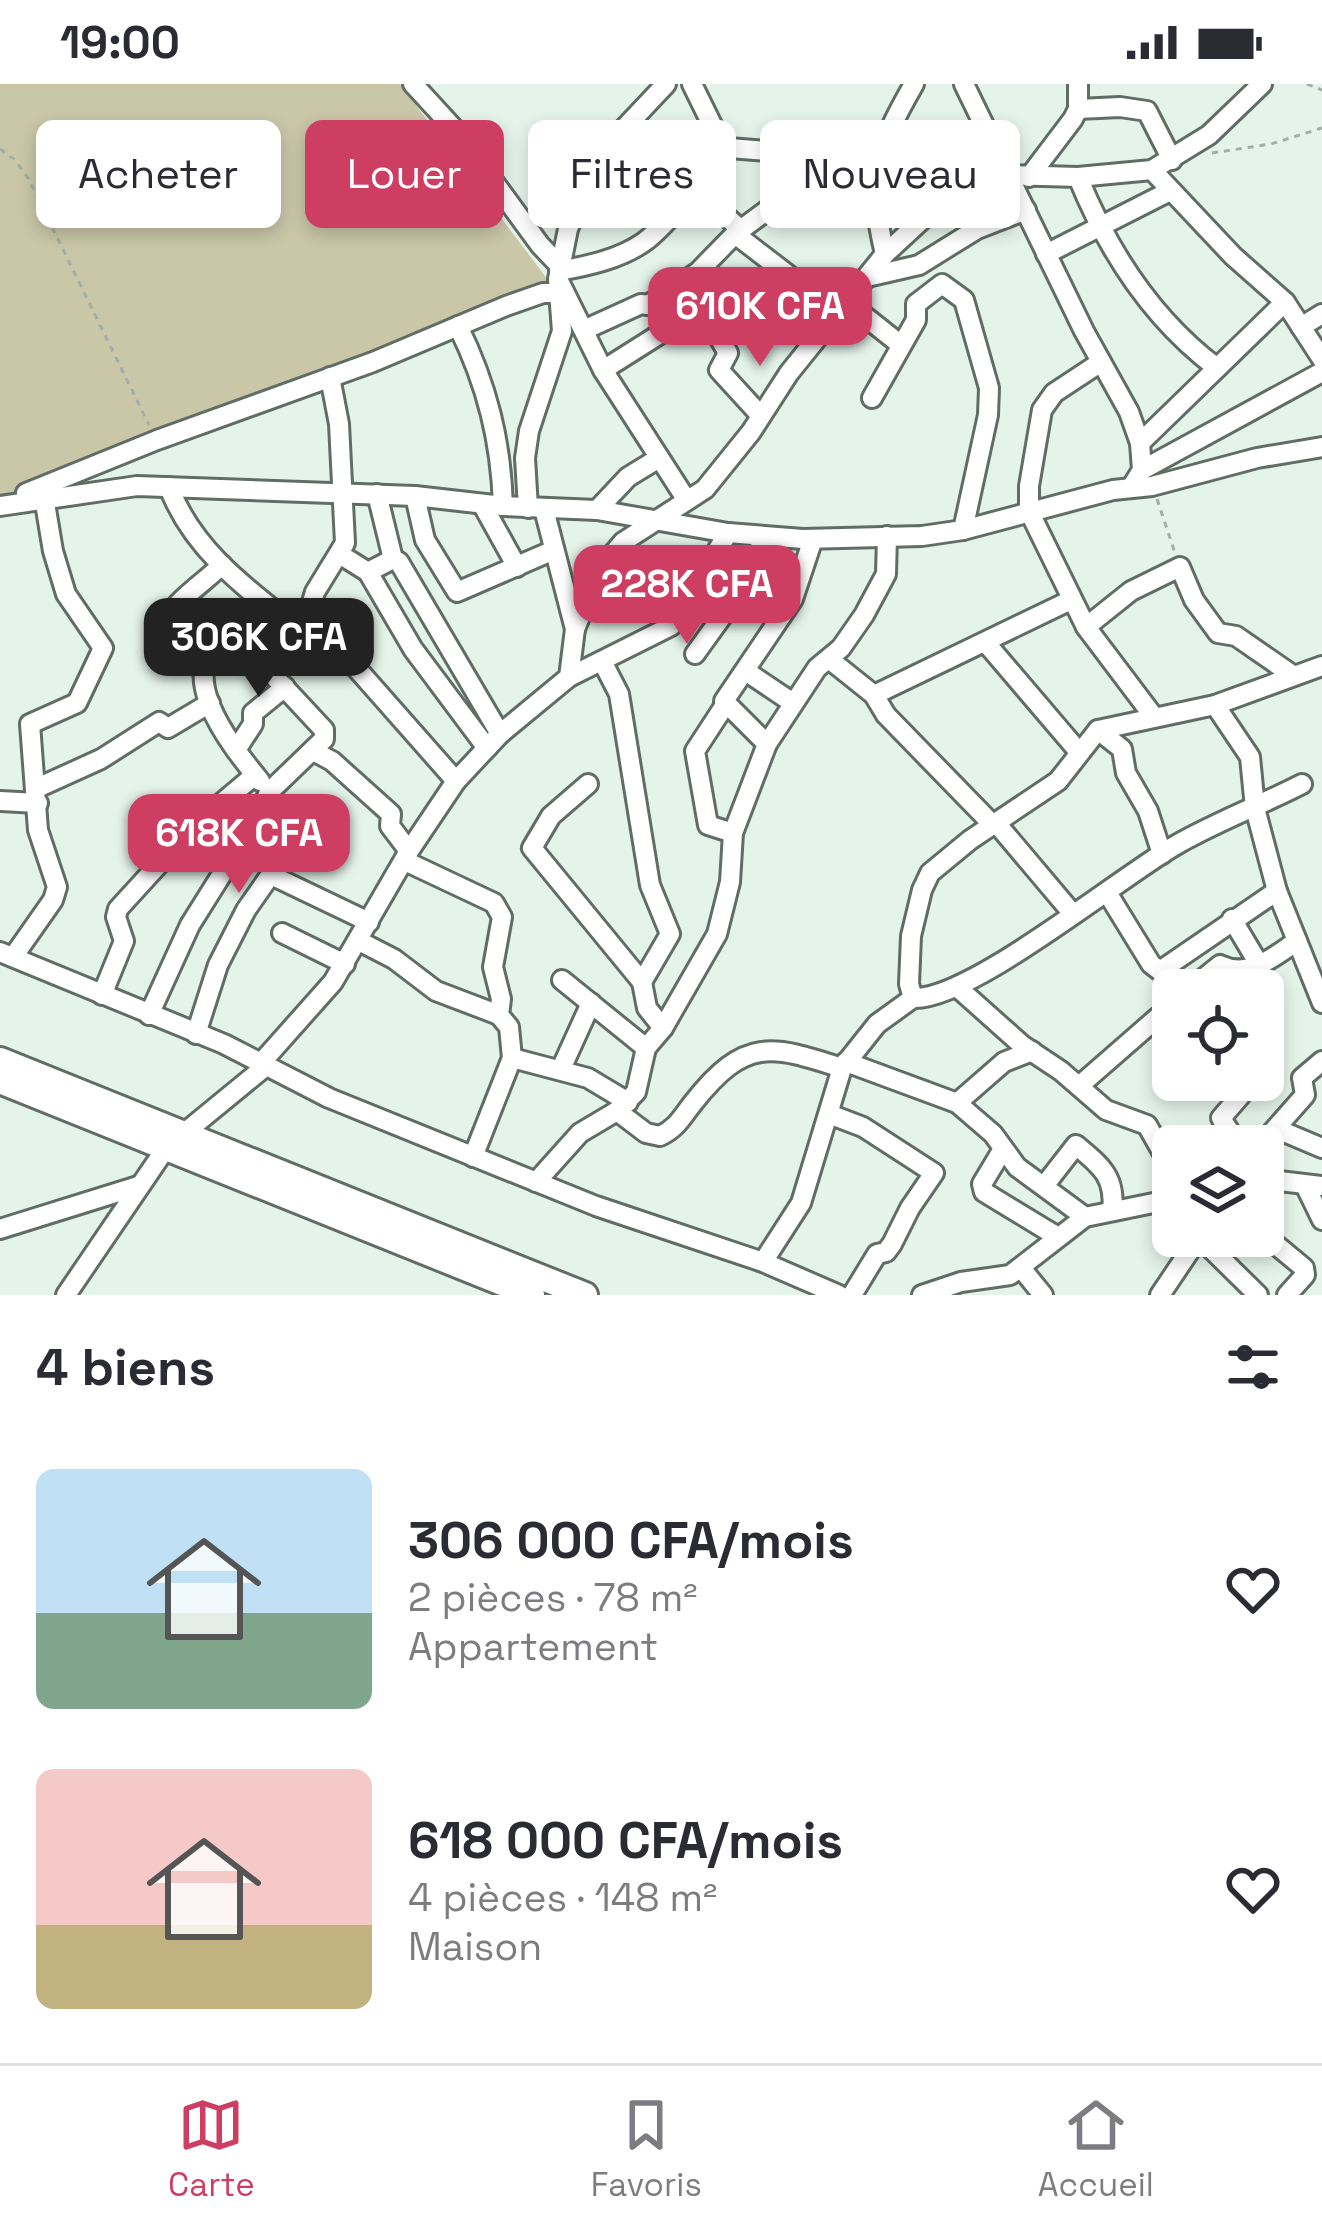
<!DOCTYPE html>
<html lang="fr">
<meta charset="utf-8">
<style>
body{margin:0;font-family:"Space Grotesk",sans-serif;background:#f7f7f7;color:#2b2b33;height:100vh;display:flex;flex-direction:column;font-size:45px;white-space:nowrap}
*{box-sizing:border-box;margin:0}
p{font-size:39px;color:#7c7c81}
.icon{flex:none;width:66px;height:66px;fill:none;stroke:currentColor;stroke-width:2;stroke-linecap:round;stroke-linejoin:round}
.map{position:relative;height:1211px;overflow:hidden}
.drawer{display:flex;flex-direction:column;background:#fff;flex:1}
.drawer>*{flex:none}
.top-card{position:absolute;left:36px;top:36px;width:1251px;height:108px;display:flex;gap:24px}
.fabs{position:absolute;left:1152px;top:885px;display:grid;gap:24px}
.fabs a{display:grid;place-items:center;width:132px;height:132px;border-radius:18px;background:#fff;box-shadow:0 6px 18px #0003;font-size:60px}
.price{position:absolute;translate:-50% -102px;padding:0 27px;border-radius:24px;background:#cd3e62;color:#fff;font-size:39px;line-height:78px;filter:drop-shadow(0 3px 6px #0008)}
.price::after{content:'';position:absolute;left:50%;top:72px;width:36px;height:27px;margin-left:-18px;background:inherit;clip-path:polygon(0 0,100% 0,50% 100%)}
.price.on{background:#222;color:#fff}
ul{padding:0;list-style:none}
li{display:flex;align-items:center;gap:36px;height:300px;padding:0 36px}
li span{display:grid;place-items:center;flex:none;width:336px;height:240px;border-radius:18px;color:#555}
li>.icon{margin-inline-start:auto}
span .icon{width:144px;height:144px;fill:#fffc;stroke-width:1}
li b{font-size:51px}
h2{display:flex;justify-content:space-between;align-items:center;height:144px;padding:0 36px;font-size:51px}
.pill{padding:0 42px;border-radius:18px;background:#fff;box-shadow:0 6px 18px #0003;font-size:42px;line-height:108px}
.pill.on{background:#cd3e62;color:#fff}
.status{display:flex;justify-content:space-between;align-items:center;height:84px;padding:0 60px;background:#fff;direction:ltr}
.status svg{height:33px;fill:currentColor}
.tab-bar{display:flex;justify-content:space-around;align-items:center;height:168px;border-top:3px solid #e1e1e2;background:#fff;font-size:33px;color:#7c7c81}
.tab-bar a{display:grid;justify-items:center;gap:6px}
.tab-bar .on{color:#cd3e62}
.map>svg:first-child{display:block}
.green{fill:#cac6a8}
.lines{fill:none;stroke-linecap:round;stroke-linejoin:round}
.minor-casing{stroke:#606d65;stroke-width:24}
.major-casing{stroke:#606d65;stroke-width:30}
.path{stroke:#a2aea7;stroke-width:3;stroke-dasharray:6 6;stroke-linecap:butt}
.minor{stroke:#fff;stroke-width:18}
.major{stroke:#fff;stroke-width:24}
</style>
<div class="status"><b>19:00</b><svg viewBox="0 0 49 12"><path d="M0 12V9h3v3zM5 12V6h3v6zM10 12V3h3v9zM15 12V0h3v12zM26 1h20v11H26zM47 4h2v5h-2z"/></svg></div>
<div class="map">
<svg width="1322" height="1211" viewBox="0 0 1322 1211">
<rect width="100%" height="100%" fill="#e5f4eb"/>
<!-- green -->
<path class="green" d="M0 0H400L551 200 0 416Z"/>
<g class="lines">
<!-- minor casing -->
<g class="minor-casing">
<g id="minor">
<path d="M413 0 458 49 540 161 560 182"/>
<path d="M692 0 720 57 693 93 697 112"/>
<path d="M964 0 1084 247 1129 328 1140 359 1142 386 1132 402"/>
<path d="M1078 25 1120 23 1147 27 1172 76"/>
<path d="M714 67 729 64 780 68 805 99"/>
<path d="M879 75 907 94 937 125"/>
<path d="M1152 86 1233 172 1285 218 1322 275"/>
<path d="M1029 93 1073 35 1078 25V0"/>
<path d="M1078 93C1108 167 1153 236 1217 284"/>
<path d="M735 150 839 230"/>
<path d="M885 170C867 95 876 66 914 0"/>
<path d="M1046 170 1170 107"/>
<path d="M559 187C587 182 620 175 644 158 664 144 675 123 697 112L715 122 741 146"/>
<path d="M867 193 919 181 977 145 1026 126"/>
<path d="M560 199 603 286 686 415"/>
<path d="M848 219 901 261"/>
<path d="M458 242C487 301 501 357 503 422"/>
<path d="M1301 243 1322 230"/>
<path d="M586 245 641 220 648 221 698 188 735 150 808 96 881 61"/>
<path d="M1101 278 1054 309 1042 326 1029 402V427L1086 543 1154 633"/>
<path d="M603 286 671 243 707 233 728 269 719 286 761 332"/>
<path d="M872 314 916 236V220L942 200 964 216 989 304 988 331 963 446"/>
<path d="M1140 359 1285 218"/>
<path d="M1142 386 1322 288"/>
<path d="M169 403C199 483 278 524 338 578H351L456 697"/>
<path d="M26 409 157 356 373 278 506 222 543 209H557"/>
<path d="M377 410 393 475"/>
<path d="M415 412 425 456 457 508 554 466"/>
<path d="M482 420 517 483"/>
<path d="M0 422 137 402 415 412 503 422 597 426 728 449 803 455 922 452 963 446 1113 406 1152 402 1257 374 1322 363"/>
<path d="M528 424 525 374 529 347 562 247 558 195 568 145 600 70 666 0"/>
<path d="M597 426 628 393 659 374"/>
<path d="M341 471 368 488 393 475 399 478 500 650"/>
<path d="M368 488 413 565 487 664"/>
<path d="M1086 543 1131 507 1180 483 1194 516 1218 549 1236 552 1291 590"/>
<path d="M575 545 600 485 623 458 705 405 751 348 789 289 885 170 924 134 971 103 1011 91 1078 93 1152 86 1209 51 1262 0"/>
<path d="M303 548 315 508 345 459 339 340 330 293"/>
<path d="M986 559 1079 668"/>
<path d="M695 570 736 513 765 453"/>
<path d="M829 575 874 611 886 631 994 742"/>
<path d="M602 577 619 610 650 801 670 850 642 898 647 924 663 944"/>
<path d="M202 585C131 541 179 521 222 481"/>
<path d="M747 588 793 619"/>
<path d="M569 593 671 542 728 449"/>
<path d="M874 611 1071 516"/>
<path d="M725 621 695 667 708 741 733 749"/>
<path d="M1215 621 1250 673 1255 724 1277 807 1322 919"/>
<path d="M1098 646 1122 665 1126 689 1148 727 1162 770"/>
<path d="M767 660 724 617 793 515 813 455"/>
<path d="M236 666 253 640V629L285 603"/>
<path d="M315 668 332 677 391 730 390 742 409 767"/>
<path d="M260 697C230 660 169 586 229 549L245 557 276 528"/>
<path d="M588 700 551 732 532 764 642 898"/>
<path d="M37 704 101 675 159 638 168 644 210 619"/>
<path d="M0 717 38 719"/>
<path d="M997 740 1073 830"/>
<path d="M405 777 494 819 502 833 493 883 501 915 499 931 509 943 512 974 473 1073"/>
<path d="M273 792 369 838"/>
<path d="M1108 810 1151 880 1160 887 1277 807"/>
<path d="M1232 835 1260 882"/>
<path d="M282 849 345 880"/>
<path d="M359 857 394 875 436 907 499 931"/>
<path d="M0 868 224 960 329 1014 596 1122 763 1178 839 1211"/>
<path d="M13 873 53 816 57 803 38 746 30 640 77 619 103 564 66 510 53 467 44 413"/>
<path d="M562 896 646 964"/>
<path d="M957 903 1022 961 1061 987 1106 1026 1147 1041 1173 1087"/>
<path d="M1189 906 1220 881C1249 895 1273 873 1297 857"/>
<path d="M102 911 124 857 116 833 118 825 192 744 255 691"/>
<path d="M913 914C969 917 1120 793 1176 761 1216 738 1261 721 1302 700"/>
<path d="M149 931 190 841 259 731 269 708 324 655V646L242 558"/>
<path d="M196 950 218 881 246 826 297 753"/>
<path d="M512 974 588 994 628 1018"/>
<path d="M846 978 957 1019 993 1050 1017 1083 1085 1133"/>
<path d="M261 979 333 898 409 767 456 697 500 650 569 593 575 545 544 425"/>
<path d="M561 985 591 919"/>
<path d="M1231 996 1241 1011 1221 1034 1239 1062"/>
<path d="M1079 1002 1173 920"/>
<path d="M957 1019 1004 978 1032 967"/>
<path d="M617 1027 646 1049 660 1052C677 1044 682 1033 693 1019 745 953 771 961 842 984"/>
<path d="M829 1030 863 1043 934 1089 910 1124 892 1160 886 1168 877 1170 852 1211"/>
<path d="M1277 1045 1322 1064"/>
<path d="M1260 1062 1305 1011 1302 994 1322 977"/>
<path d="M1003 1065 982 1100 984 1108 1058 1153"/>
<path d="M1263 1095 1322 1102"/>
<path d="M536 1098 580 1049 617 1027 636 1008 646 964 663 944 717 850 730 798 733 749 767 660 817 584 841 564 864 531 886 490 887 452"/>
<path d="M1305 1101 1322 1136"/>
<path d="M1044 1102 1076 1061C1101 1082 1116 1093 1112 1127"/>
<path d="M0 1145 138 1102"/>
<path d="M1263 1150 1304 1184 1305 1191 1287 1211"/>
<path d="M1198 1152 1258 1211"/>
<path d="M763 1178 801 1119 842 984 877 940 913 914 909 900 911 852 922 806 930 789 970 756 1058 697 1098 646 1215 621 1322 582"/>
<path d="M1021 1184 1043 1211"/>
<path d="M66 1211 166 1064 266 982"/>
<path d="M922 1211 961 1198 1010 1191 1085 1133 1173 1115"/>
<path d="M1160 1211 1199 1153"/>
</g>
</g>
<!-- major casing -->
<g class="major-casing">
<g id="major">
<path d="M0 976 585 1211"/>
<path d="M0 997 532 1211"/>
</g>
</g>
<!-- path -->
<g class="path">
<path d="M1307 0 1322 6"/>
<path d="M0 65 15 76 28 94 149 341"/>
<path d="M1212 69 1271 60 1322 44"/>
<path d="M1157 415 1175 469"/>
</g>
<!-- minor -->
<use href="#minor" class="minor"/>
<!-- major -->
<use href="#major" class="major"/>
</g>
</svg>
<div class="fabs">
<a><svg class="icon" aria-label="locate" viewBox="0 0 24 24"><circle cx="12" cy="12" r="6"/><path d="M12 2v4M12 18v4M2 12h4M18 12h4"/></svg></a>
<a><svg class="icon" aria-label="layers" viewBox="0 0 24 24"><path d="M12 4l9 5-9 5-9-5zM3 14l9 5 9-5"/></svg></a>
</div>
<b class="price" style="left:760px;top:285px">610K CFA</b>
<b class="price" style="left:687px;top:563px">228K CFA</b>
<b class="price on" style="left:259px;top:616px">306K CFA</b>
<b class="price" style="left:239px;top:812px">618K CFA</b>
<div class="top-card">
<a class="pill">Acheter</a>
<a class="pill on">Louer</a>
<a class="pill">Filtres</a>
<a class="pill">Nouveau</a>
</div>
</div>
<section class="drawer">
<h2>4 biens<svg class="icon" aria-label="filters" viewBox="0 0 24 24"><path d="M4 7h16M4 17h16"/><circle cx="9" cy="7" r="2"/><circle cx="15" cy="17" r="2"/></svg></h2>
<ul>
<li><span style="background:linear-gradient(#bfe0f5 60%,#7fa58c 0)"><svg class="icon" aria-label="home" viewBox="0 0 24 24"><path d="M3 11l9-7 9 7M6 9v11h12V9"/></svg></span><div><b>306 000 CFA/mois</b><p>2 pièces · 78 m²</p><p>Appartement</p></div><svg class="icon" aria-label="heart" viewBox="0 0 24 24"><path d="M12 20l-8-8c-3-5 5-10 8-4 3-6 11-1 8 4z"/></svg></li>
<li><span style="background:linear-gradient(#f6c9c9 65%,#c2b280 0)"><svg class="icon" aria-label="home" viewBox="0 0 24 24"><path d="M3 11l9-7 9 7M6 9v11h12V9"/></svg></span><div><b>618 000 CFA/mois</b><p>4 pièces · 148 m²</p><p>Maison</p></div><svg class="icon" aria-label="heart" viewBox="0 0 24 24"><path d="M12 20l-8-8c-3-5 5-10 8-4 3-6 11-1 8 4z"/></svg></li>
</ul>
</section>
<nav class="tab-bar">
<a class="on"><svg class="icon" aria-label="map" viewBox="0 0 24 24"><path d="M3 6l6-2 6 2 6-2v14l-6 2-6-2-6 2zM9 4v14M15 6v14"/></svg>Carte</a>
<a><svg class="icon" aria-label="saved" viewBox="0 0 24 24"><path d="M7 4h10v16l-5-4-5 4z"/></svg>Favoris</a>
<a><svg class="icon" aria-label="home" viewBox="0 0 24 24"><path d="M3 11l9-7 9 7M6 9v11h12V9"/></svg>Accueil</a>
</nav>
